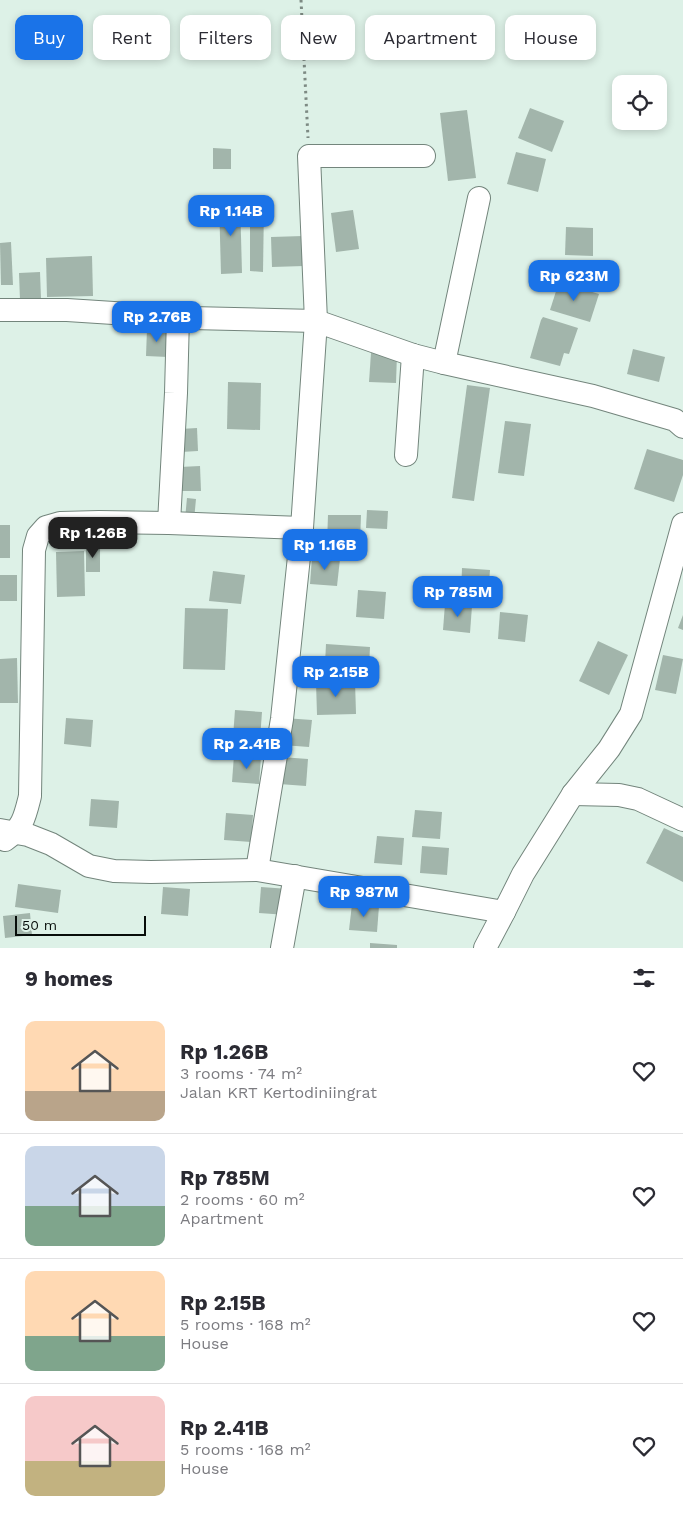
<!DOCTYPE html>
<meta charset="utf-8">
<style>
body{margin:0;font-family:"Work Sans",sans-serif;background:#f2f2f3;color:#2b2b33;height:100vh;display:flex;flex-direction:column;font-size:19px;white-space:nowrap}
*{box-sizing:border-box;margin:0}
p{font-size:16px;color:#7c7c81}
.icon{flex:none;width:28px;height:28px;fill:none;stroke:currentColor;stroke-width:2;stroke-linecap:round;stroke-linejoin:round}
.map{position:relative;height:948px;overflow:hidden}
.drawer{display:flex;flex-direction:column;background:#fff;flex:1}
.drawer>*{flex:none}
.banner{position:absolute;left:15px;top:15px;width:654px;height:45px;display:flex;gap:10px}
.buttons{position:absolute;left:612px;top:75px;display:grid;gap:10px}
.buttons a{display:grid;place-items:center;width:55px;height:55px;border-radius:10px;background:#fff;box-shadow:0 2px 8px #0003;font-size:25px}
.scale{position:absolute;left:15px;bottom:12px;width:131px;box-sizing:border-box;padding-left:5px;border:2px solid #070d0a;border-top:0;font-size:14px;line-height:18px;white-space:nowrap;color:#070d0a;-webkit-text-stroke:4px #ddf1e7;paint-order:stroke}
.price{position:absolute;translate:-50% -42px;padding:0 11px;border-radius:10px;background:#1a73e8;color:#fff;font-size:16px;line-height:32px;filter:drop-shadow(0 1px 2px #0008)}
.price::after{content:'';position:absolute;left:50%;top:30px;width:15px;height:11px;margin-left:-8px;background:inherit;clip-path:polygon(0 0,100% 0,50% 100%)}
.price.on{background:#222;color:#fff}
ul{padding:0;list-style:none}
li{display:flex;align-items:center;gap:15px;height:125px;padding:0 25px}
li+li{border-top:1px solid #e1e1e2}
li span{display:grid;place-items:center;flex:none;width:140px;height:100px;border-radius:10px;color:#555}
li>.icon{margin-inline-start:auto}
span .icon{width:60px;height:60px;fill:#fffc;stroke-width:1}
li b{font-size:21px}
h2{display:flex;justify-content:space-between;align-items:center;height:60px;padding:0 25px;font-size:21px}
.chip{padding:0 18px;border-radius:10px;background:#fff;box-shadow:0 2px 8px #0003;font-size:18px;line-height:45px}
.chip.on{background:#1a73e8;color:#fff}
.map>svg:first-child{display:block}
.building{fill:#a2b5ab}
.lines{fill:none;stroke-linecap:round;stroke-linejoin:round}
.minor-casing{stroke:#73857c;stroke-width:24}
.path{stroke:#7d8a83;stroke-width:3;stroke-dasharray:2.5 4;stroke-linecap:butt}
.minor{stroke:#fff;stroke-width:22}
</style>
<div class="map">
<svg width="683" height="948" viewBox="0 0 683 948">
<rect width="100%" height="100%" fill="#ddf1e7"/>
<!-- building -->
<g class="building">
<path d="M530 108 564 121 552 152 518 138Z"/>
<path d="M467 110 476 178 448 181 440 113Z"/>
<path d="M213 148 231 149V169H213Z"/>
<path d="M516 152 546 159 538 192 507 184Z"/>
<path d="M240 200 242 273 221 274 219 201Z"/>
<path d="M250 205H264L263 272 250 271Z"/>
<path d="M353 210 359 249 336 252 331 213Z"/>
<path d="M566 227 593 228V256L565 255Z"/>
<path d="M303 236 304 266 272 267 271 237Z"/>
<path d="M11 242 13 285H1L0 243Z"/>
<path d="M92 256 93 296 47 297 46 258Z"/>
<path d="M40 272 41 299 20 300 19 273Z"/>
<path d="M559 282 599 294 590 322 550 310Z"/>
<path d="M543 317 578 328 569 354 564 353 560 366 530 358 541 320Z"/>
<path d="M147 329 169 330 168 357 146 356Z"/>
<path d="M633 349 665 357 659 382 627 374Z"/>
<path d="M371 353 397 354 396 383 369 382Z"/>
<path d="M228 382 261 383 260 430 227 429Z"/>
<path d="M467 385 490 388 474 501 452 498Z"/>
<path d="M505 421 531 424 524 476 498 473Z"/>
<path d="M197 428 198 451 181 452 180 429Z"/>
<path d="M647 449 683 460V475L674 502 634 489Z"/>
<path d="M200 466 201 491H181L180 467Z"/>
<path d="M187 498 196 499 194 520 185 519Z"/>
<path d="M367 510 388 511 387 529 366 528Z"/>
<path d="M328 515H361L360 544 327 543Z"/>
<rect x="0" y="525" width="10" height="33"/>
<rect x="86" y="546" width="14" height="26"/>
<path d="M84 551 85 596 57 597 56 552Z"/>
<path d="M312 557 340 559 337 586 310 584Z"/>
<path d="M462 568 490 570 488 597 461 595Z"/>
<path d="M213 571 245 575 241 604 209 601Z"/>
<rect x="0" y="575" width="17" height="26"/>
<path d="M358 590 386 592 384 619 356 617Z"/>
<path d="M445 604 472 606 470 633 443 630Z"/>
<path d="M185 608 228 609 225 670 183 669Z"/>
<path d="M500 612 528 615 525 642 498 639Z"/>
<path d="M683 615V630L678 628Z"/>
<path d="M598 641 628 655 609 695 579 681Z"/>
<path d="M326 644 370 647 369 667 325 664Z"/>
<path d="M663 655 683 659 676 694 655 690Z"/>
<path d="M17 658 18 703H0V659Z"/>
<path d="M355 681 356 714 317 715 316 683Z"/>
<path d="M235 710 262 712 260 739 233 737Z"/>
<path d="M66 718 93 720 91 747 64 744Z"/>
<path d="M284 718 312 720 309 747 282 745Z"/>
<path d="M234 755 261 757 259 784 232 782Z"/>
<path d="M281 757 308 759 306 786 279 784Z"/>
<path d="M91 799 119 801 117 828 89 826Z"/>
<path d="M415 810 442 812 440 839 412 837Z"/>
<path d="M226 813 253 815 251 842 224 840Z"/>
<path d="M664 828 683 837V882L646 863Z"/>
<path d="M377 836 404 838 402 865 374 863Z"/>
<path d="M422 846 449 848 447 875 420 873Z"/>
<path d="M18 884 61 890 58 913 15 907Z"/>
<path d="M163 887 190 889 188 916 161 914Z"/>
<path d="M261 887 289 889 287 915 259 913Z"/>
<path d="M352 904 379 906 377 932 349 930Z"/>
<path d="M30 913 32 935 5 938 3 916Z"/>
<path d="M370 943 397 945V948H370Z"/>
</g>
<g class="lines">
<!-- minor casing -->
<g class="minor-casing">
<g id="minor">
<path d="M0 310H67L191 318 316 321 413 355 444 363 593 396 675 420 683 427"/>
<path d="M444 363 479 198"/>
<path d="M406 455 413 355"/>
<path d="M169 523 176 393 178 317"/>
<path d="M573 794 619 795 638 799 683 820"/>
<path d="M0 830 28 835 51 844 89 866 114 871 151 872 257 870 504 912 523 874 573 794 609 749 631 714 683 524"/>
<path d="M5 840C23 828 25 816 30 796L34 550 38 536 46 527 60 523 99 522 169 523 302 528"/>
<path d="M257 870 282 719 302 528 316 321 309 156H424"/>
<path d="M282 948 295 876"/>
<path d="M485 948 504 912"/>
</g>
</g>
<!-- path -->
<path class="path" d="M301 0 308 138"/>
<!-- minor -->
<use href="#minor" class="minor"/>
</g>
</svg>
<div class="buttons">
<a><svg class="icon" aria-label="locate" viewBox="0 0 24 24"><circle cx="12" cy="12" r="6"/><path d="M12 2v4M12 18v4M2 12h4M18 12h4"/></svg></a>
</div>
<div class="scale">50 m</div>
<b class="price" style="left:231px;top:237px">Rp 1.14B</b>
<b class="price" style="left:574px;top:302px">Rp 623M</b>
<b class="price" style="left:157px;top:343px">Rp 2.76B</b>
<b class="price on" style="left:93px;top:559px">Rp 1.26B</b>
<b class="price" style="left:325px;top:571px">Rp 1.16B</b>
<b class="price" style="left:458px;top:618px">Rp 785M</b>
<b class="price" style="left:336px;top:698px">Rp 2.15B</b>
<b class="price" style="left:247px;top:770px">Rp 2.41B</b>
<b class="price" style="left:364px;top:918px">Rp 987M</b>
<div class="banner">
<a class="chip on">Buy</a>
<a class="chip">Rent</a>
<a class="chip">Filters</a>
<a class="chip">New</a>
<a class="chip">Apartment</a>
<a class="chip">House</a>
</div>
</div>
<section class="drawer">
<h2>9 homes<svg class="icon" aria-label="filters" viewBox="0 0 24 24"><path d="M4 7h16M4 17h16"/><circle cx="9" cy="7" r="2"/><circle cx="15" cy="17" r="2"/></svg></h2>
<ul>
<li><span style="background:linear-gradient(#ffd9b3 70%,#b9a48a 0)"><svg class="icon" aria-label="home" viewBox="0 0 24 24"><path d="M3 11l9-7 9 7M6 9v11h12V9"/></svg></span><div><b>Rp 1.26B</b><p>3 rooms · 74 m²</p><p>Jalan KRT Kertodiniingrat</p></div><svg class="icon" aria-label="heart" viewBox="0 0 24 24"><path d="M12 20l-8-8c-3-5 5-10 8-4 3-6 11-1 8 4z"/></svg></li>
<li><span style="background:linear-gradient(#c9d6e8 60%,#7fa58c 0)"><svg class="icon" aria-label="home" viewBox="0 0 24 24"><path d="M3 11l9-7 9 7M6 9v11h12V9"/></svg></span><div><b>Rp 785M</b><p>2 rooms · 60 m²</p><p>Apartment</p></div><svg class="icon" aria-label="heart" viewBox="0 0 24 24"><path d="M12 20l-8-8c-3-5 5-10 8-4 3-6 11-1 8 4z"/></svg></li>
<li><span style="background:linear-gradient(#ffd9b3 65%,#7fa58c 0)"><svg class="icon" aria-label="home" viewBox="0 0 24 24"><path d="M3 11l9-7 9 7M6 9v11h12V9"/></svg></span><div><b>Rp 2.15B</b><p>5 rooms · 168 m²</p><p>House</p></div><svg class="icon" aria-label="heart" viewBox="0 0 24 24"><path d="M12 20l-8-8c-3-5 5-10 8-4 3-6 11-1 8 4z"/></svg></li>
<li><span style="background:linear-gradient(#f6c9c9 65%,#c2b280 0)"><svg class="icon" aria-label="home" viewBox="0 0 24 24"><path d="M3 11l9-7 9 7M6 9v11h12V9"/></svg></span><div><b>Rp 2.41B</b><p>5 rooms · 168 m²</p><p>House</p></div><svg class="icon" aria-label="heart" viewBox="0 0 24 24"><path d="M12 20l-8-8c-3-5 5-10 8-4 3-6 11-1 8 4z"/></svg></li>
</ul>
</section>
